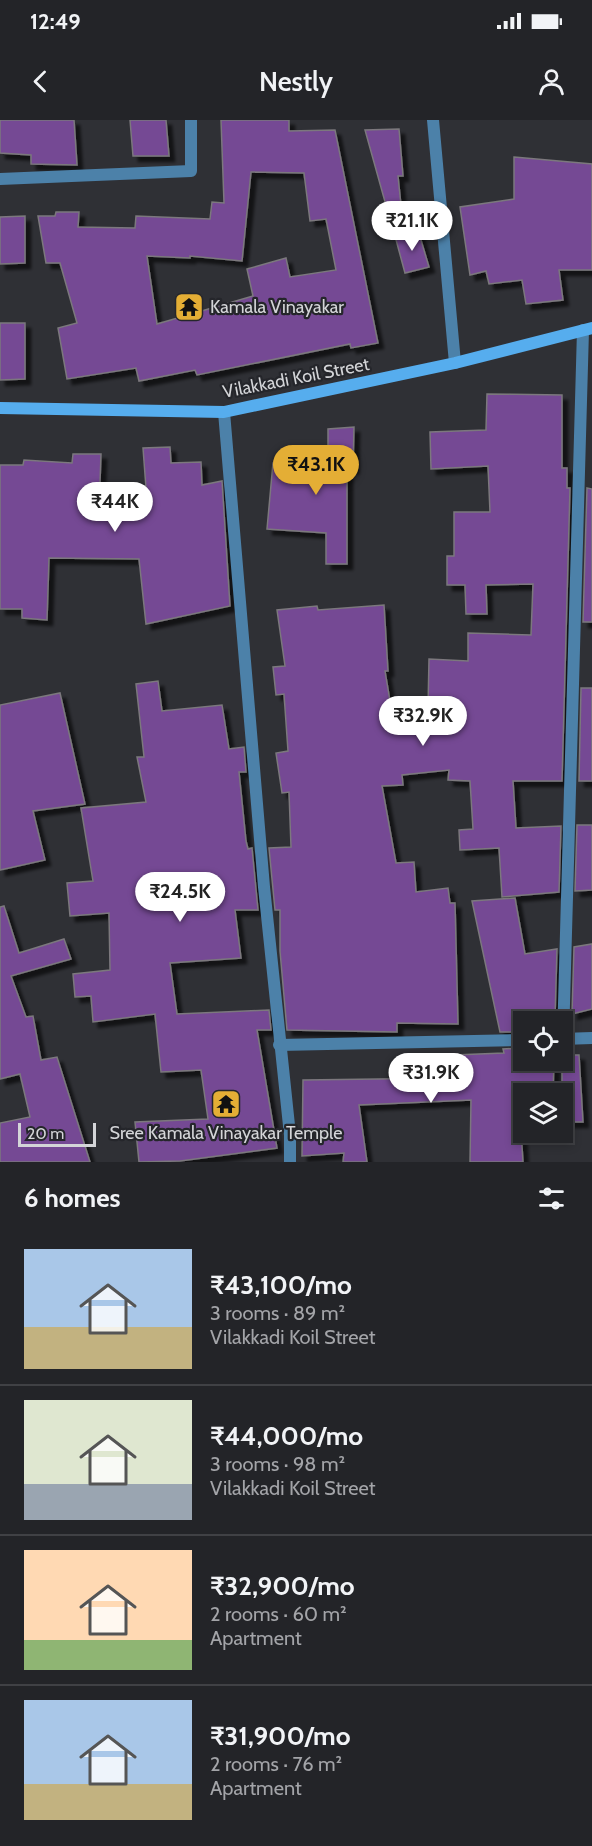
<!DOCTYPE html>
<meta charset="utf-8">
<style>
body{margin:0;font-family:Cabin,sans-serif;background:#2f3034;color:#f1f3f6;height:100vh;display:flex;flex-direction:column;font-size:22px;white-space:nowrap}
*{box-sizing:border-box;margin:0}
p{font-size:20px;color:#a3a4a8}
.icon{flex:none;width:33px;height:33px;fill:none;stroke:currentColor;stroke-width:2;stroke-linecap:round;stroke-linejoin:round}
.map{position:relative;height:1042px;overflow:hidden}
.drawer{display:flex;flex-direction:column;background:#232428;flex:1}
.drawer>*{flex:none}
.tools{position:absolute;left:513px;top:891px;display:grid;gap:12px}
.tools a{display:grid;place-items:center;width:60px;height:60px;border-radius:0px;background:#232428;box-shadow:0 3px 9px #0003,0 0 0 2px #404145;font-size:30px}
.scale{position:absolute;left:18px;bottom:15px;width:78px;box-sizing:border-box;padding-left:6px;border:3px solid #d4d5d8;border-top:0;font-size:16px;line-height:21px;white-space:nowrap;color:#d4d5d8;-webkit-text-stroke:4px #25262b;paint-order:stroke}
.price{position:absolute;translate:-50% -51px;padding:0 14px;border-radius:21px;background:#fff;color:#222;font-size:20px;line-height:39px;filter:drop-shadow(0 2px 3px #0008)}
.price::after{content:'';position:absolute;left:50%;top:36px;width:18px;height:14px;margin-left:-9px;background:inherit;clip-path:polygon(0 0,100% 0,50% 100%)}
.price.selected{background:#e4ae35;color:#111}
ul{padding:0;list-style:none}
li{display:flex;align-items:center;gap:18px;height:150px;padding:0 24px}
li+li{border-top:2px solid #404145}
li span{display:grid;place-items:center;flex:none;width:168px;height:120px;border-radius:0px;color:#555}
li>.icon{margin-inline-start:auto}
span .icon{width:72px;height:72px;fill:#fffc;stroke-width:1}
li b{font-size:26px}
h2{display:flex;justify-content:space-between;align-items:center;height:72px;padding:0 24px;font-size:26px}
.status{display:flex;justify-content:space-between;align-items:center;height:42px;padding:0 30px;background:#232428;direction:ltr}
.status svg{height:16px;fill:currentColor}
header{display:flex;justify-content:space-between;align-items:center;height:78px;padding:0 24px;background:#232428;font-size:27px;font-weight:600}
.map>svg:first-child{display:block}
.building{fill:#754894;stroke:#7b787d;stroke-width:1.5;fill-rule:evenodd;filter:url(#shadow)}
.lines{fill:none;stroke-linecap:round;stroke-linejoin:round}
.street{stroke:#4c81a9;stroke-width:12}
.secondary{stroke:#56adee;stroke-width:12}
.labels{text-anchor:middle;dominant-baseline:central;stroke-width:4.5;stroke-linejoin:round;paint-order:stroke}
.poi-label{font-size:18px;fill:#d4d5d8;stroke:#25262b;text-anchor:start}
.street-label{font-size:18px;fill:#d4d5d8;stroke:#25262b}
</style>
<div class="status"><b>12:49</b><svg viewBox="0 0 49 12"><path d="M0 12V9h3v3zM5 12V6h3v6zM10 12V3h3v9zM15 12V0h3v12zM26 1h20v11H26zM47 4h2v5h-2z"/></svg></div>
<header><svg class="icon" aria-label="back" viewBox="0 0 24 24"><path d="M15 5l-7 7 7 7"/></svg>Nestly<svg class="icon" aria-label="person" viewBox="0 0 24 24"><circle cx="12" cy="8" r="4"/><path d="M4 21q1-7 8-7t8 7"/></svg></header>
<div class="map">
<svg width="592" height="1042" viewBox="0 0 592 1042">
<defs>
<filter id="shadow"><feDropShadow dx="5.5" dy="5.5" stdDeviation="1.5" flood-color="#0009"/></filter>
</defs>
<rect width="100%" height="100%" fill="#2f3035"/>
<!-- building -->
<g class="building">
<path d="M0 0H74L77 45 31 44V35L0 33Z"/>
<path d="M130 0H166L169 36H133Z"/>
<path d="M221 0H289V11L335 10 378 223 351 228 350 224 197 255 195 250 139 261 136 248 67 259 58 208 77 203 60 143H46L38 96H55L56 92H79L78 107 135 108 136 96 210 99 212 82 224 83ZM251 52 304 53 310 101 326 99 336 150 290 157 286 138 247 149 253 176 157 204 147 136 190 138V136L242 141Z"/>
<path d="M399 9 403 56H398L403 105 392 107 365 10Z"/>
<path d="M514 37 592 44V150H559L563 180 526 184 522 160 489 164 486 151 470 155 460 87 514 79Z"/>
<path d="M25 96V143L0 144V97Z"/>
<path d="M418 110 429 147 405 153 395 116Z"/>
<path d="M0 203H25V259L0 260Z"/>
<path d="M487 274 562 275V348H567V368H570L562 661H513L516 708 561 706 559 772 502 777 499 728 460 730 459 710 473 709 470 661 448 660 449 650 402 655 403 665 382 666 396 743 414 742 416 772 448 768 450 783H455L458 904 397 903V912L287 910 280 831V790H275L269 728 291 727 289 672 282 673 276 633 288 631 284 574 276 575 273 547 285 546 277 490 317 486 318 490 384 485 388 551H385L392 593 428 587 429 539 468 541V513L531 515 533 464 486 465 487 494H466L465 465H447V436H454V392H490L488 346 431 349 430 312 486 310Z"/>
<path d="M354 307 353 348H339H347V444H326V413L267 409 273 343 328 347V309Z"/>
<path d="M170 327 171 343 201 342 202 365 222 361 230 486 146 504 139 439 49 438 47 500 22 498V489H0V345H23L24 340 72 343 73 334H101L99 389 147 381 143 328Z"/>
<path d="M587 368 592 369V502H583Z"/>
<path d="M158 561 162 591 222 585 229 629 244 627 246 652H239L246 721 248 729 252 728 258 790H235L241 838 170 843 177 894 269 890 271 910H257L277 1028 180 1041 139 1042 135 1002 208 999 201 950 161 952 155 894 93 902 91 876 75 877 73 854 110 850 109 793 70 796 67 763 93 761 81 688 146 682 137 637H144L136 564Z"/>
<path d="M581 568H592V661H579Z"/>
<path d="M60 573 85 684 33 691 45 740 0 750V585Z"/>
<path d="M577 705H592V770L575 771Z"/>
<path d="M515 778 525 834 557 829 555 897 524 902V912H500L472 781Z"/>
<path d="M4 786 19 833 64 819 71 839 11 856 26 897 33 896 41 940 57 937 90 1042H0V1003L30 997 20 954 0 959V787Z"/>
<path d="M592 824V889L572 894 574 827Z"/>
<path d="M524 928V940H554L553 974H524V980H519L523 1042H470L471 980 359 985 367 1042H343L344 1033 302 1036 303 960 455 958 454 935 504 933 503 929Z"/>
<path d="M562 935H579L583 1002H562Z"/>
</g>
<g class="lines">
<!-- street -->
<g class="street">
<path d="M433 0 455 243"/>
<path d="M0 59 191 51V0"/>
<path d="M224 292 264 767 290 1015V1042"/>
<path d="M562 919 592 918"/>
<path d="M563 919 583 210"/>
<path d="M279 925 524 920"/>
</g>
<!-- secondary -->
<path class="secondary" d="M0 288 224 292 455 243 592 208"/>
</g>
<!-- icons -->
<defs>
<g id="temple-square" transform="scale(1.5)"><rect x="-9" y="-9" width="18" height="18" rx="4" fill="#e4ae35" stroke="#25262b"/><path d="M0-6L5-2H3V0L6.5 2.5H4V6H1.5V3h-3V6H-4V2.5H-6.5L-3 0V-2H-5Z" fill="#111"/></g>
</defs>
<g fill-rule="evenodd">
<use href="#temple-square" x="189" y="187"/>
<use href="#temple-square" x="226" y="984"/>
</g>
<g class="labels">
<!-- poi labels -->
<g class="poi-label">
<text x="210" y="187">Kamala Vinayakar</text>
<text x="226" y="1013" text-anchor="middle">Sree Kamala Vinayakar Temple</text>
</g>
<!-- street labels -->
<g class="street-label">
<text transform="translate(296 258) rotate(-11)">Vilakkadi Koil Street</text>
</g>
</g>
</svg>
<div class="tools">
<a><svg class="icon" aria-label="locate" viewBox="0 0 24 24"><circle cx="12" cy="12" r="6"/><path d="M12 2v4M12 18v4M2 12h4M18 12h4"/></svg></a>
<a><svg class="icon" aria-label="layers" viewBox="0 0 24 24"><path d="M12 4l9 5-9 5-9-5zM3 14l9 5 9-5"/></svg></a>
</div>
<div class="scale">20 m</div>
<b class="price" style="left:412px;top:132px">₹21.1K</b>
<b class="price selected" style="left:316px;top:376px">₹43.1K</b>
<b class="price" style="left:115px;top:413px">₹44K</b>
<b class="price" style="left:423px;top:627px">₹32.9K</b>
<b class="price" style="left:180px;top:803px">₹24.5K</b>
<b class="price" style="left:431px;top:984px">₹31.9K</b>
</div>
<section class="drawer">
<h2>6 homes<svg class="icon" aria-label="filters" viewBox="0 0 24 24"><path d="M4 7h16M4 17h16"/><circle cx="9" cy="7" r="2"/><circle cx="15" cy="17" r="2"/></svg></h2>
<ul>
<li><span style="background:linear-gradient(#a9c7e8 65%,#c2b280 0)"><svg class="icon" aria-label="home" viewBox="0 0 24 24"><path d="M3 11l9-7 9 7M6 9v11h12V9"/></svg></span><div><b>₹43,100/mo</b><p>3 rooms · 89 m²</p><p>Vilakkadi Koil Street</p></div></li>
<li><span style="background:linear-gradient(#dfe7d0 70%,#9aa5b1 0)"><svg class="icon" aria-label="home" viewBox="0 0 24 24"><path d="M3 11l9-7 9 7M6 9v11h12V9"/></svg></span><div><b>₹44,000/mo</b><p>3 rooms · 98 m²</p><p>Vilakkadi Koil Street</p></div></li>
<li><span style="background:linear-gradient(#ffd9b3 75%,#8fb573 0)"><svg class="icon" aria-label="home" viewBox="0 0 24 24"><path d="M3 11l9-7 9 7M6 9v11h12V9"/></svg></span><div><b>₹32,900/mo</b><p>2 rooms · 60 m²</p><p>Apartment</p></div></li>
<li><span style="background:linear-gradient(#a9c7e8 70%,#c2b280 0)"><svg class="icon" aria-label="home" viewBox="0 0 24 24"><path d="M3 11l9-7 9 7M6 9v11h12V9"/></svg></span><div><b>₹31,900/mo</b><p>2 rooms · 76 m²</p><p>Apartment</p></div></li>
</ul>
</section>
